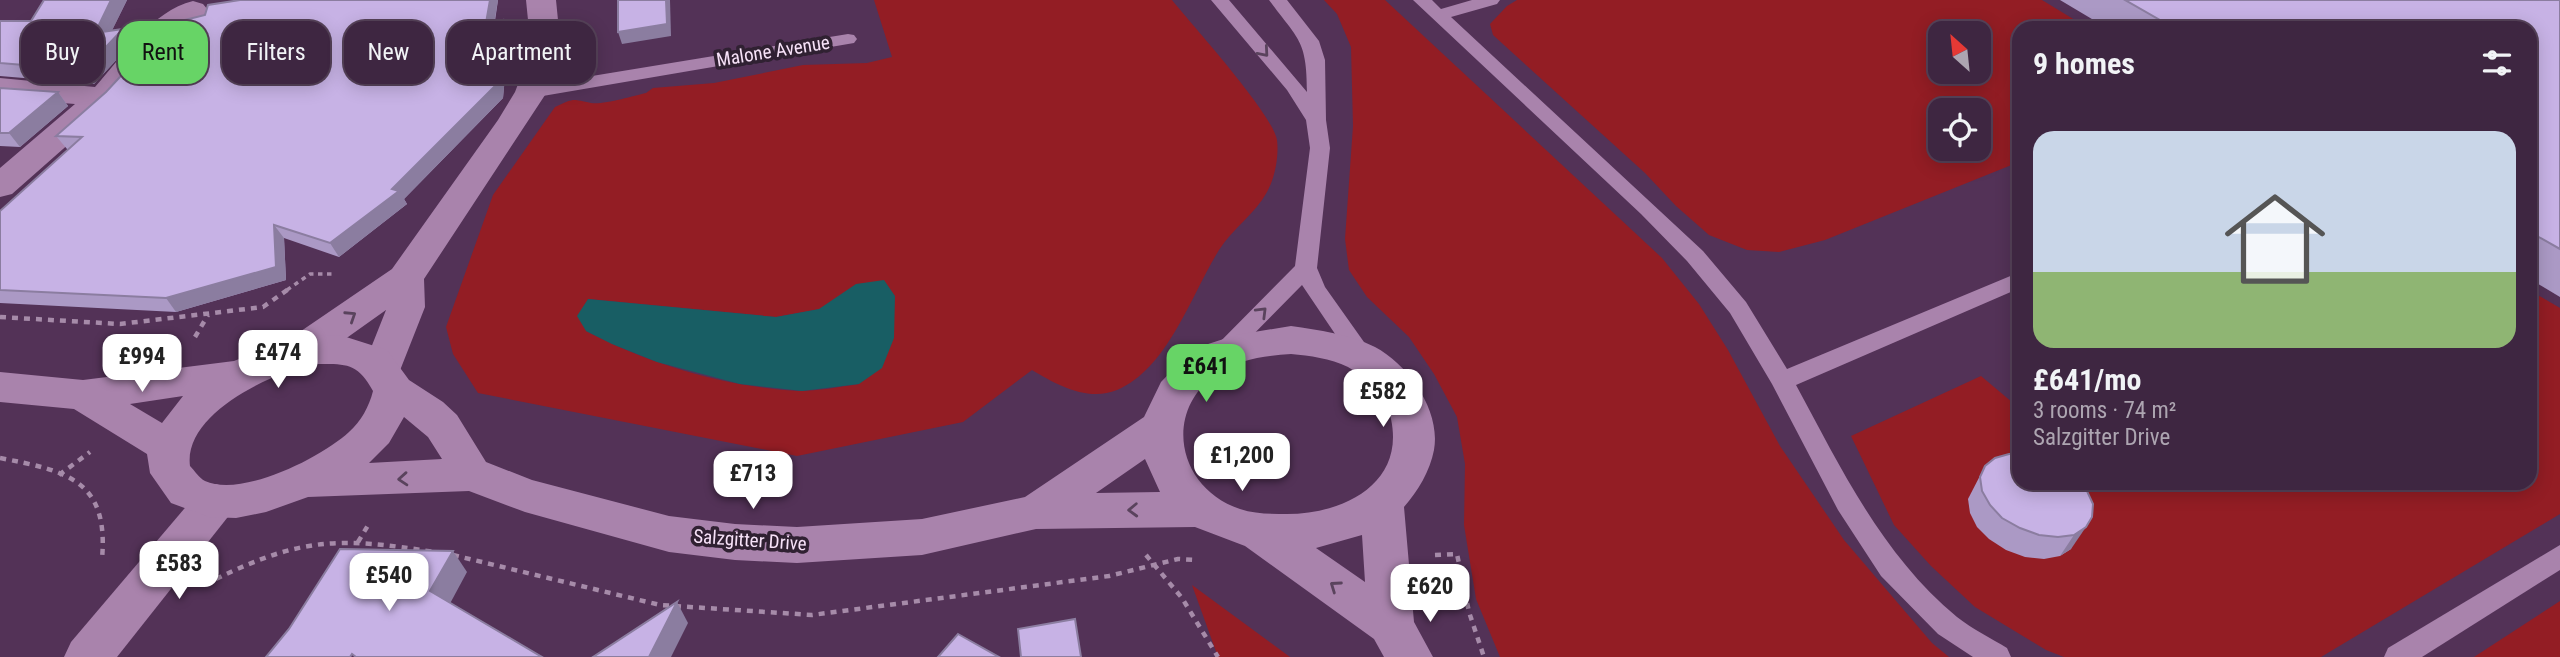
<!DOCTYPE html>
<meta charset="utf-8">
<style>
body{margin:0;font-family:"Roboto Condensed",sans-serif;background:#452e48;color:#f1f3f6;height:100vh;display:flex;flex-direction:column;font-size:26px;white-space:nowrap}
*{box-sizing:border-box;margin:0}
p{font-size:23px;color:#ada5b1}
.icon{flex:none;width:38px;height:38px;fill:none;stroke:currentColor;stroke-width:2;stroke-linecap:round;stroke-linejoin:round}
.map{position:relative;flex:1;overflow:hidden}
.sheet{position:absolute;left:2012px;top:21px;width:525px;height:469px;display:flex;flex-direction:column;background:#3e2641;border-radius:21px;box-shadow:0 4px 18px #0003,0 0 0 2px #57435a}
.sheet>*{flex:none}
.banner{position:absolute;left:21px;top:21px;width:665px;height:63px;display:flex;gap:14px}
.needle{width:46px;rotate:333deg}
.tools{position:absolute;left:1928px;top:21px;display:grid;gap:14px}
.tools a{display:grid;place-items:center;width:63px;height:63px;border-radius:14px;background:#3e2641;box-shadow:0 4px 18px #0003,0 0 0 2px #57435a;font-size:35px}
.price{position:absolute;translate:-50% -60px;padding:0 16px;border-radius:14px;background:#fff;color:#222;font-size:23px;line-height:46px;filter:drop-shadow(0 2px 4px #0008)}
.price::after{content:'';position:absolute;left:50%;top:42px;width:21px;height:16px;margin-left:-10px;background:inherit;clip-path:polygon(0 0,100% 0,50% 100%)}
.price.active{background:#67d466;color:#111}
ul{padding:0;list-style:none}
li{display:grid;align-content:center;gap:14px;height:371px;padding:0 21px}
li+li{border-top:2px solid #57435a}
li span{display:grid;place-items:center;height:217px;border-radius:21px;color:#555}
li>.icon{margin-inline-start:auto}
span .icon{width:126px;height:126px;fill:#fffc;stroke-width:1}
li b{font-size:30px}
h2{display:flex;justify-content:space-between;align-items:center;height:84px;padding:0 21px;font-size:30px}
.chip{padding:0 24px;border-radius:21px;background:#3e2641;box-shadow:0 4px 18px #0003,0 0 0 2px #57435a;font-size:24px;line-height:63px}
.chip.active{background:#67d466;color:#111}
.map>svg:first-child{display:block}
.green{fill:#931d24;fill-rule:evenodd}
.water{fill:#185e64}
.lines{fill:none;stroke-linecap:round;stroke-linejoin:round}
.path-far1{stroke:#a68ba9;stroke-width:3.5;stroke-dasharray:4.5 4.5;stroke-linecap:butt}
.path{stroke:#a68ba9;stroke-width:4.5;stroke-dasharray:6 6;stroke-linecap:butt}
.lane{fill:#a983ac;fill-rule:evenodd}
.street{fill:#a983ac;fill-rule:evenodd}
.secondary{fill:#a983ac;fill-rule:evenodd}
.wall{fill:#ab99c5}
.shaded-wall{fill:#8b7da0}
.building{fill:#c7b2e5;stroke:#8b7da0;stroke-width:2}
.oneway{stroke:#5a435d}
.labels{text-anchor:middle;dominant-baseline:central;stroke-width:7;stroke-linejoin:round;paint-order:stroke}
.street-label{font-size:19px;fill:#f7e2f8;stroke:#302132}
</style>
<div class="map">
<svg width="2560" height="657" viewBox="0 0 2560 657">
<rect width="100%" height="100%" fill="#533257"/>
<!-- green -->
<g class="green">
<path d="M874 0H1172C1192 25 1273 114 1277 140 1279 156 1275 178 1267 192 1255 214 1232 229 1219 250 1192 293 1168 369 1117 390 1088 402 1057 385 1032 370L963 422 797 456 478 393 453 354 446 327 493 195 555 107C575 98 571 99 591 103 603 105 633 96 646 93L653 88 714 83 803 65 867 63 892 57ZM588 299 776 317 820 309 859 384C839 387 818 391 799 391 726 387 651 365 586 331Z"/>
<path d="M1324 0H1385L1662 258 1699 304 1728 350 1780 446 1844 540 1932 643 1949 657H1500L1476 599 1464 525 1465 464 1457 417 1434 374 1409 337 1367 297 1349 270 1345 239 1353 126 1351 47 1337 14Z"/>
<path d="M1517 0H2042L2088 28H2020L2019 162 1825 240 1779 252 1747 250 1709 235 1676 206 1645 173 1493 35 1490 24 1507 6ZM1941 33H1979V72H1941ZM1941 110H1979V149H1941Z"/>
<path d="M2531 291 2560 308V514L2321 657H2064L2046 650 1975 607 1931 566 1894 525 1851 436 1981 376 2019 408 2020 483H2107L2112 487 2120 483H2530Z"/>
<path d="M1192 585 1290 657H1218Z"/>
<path d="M2560 601V657H2474Z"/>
</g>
<!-- water -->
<path class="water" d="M884 280 895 296 894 338 882 368 859 384 802 391 740 384 657 362 612 344 586 331 577 316 588 299 776 317 819 309 856 284Z"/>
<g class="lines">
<!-- path-far1 -->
<path class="path-far1" d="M287 290 310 274H334"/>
<!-- path -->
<g class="path">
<path d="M0 317 120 324 263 307 290 288"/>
<path d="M195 337 208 315"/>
<path d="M0 458C67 471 109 480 102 559"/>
<path d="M59 475 90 452"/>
<path d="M358 542 370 522"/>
<path d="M453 555 660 605 812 615 1109 576 1178 559 1196 560"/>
<path d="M1146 555 1182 598 1218 657"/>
<path d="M1435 555 1457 554 1469 612 1484 657"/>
<path d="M216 579C302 537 341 537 434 552"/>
</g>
<!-- lane -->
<g class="lane">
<path d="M1211 0H1229L1307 92C1307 39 1298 40 1269 0H1287L1319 41 1325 60 1326 120 1330 148 1317 268 1325 287 1376 359 1372 365 1364 367 1356 365 1302 285 1226 362 1218 364 1210 362 1206 356 1295 266 1310 148 1306 120 1287 90Z"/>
<path d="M1413 0H1432L1441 9 1472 0H1500L1497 4 1451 17 1703 251 1746 302 1787 369 2020 272V288L1796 385C1841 468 1882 555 1957 617 1972 629 1991 638 2007 648L2011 657H1973L1938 634 1881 576 1838 510 1772 384 1730 313 1687 261 1641 214Z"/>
<path d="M848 34 854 35 857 39 854 43 531 98 522 92 531 86Z"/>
<path d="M2560 545V570L2422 657H2384L2388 648Z"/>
</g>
<!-- street -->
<g class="street">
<path d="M526 0H556L561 50 547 92 424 279 425 307 397 378 383 382 369 378 363 368 386 310 310 364 296 368 282 364 276 354 282 344 392 269 498 120 515 92 531 50Z"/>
<path d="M193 1 203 4 208 10 203 16 176 35 114 104 12 194 0 197V168L75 104 0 98V78L95 87C122 57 152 11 193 1Z"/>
<path d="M216 484 231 489 238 501 231 513 117 657H64L71 642 201 489Z"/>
</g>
<!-- secondary -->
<path class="secondary" d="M1291 326C1319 330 1349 334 1375 347 1409 365 1441 411 1434 450 1430 471 1418 491 1404 507L1414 622 1433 657H1384L1374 639 1245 546 1195 527 1036 529 922 555 797 563 735 560 669 552 525 512 469 491 308 497 266 512 236 518 209 517 171 503 150 473 147 454 74 409 0 402V372L83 380 234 361 285 341 315 335 343 336 387 350 409 380 443 402 457 415 486 462 532 480 669 516 735 524 797 527 922 519 1025 497 1144 417 1161 382 1187 355 1205 345 1236 335ZM1291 354C1310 356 1330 358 1348 367 1367 378 1386 397 1391 419 1405 484 1343 514 1287 514 1272 514 1255 514 1240 509 1179 489 1162 414 1215 375 1238 359 1264 356 1291 354ZM315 364C346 364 357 362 373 391 369 407 361 421 349 432 322 457 242 498 205 481 199 478 195 471 190 466 183 413 273 372 315 364ZM183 396 162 423 130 404ZM404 417 428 437 442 459 369 463 389 443ZM1145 459 1160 492 1096 493ZM1362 535 1365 582 1316 548Z"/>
</g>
<!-- wall -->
<g class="wall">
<path d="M44 0H127L112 30 123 29 133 42 94 84 0 76V21H31Z"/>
<path d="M240 0H498L495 21 503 20 509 33 503 98 404 199 407 204 339 257 284 238 286 280 176 312 0 303V211L68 149H67L56 136Z"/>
<path d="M2060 0H2560V297L2530 279V28H2107Z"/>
<path d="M0 88 58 92 68 106 20 147 0 146Z"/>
<path d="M1985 466 2087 491 2071 549 2060 556 2044 559 2025 557 2006 550 1989 539 1977 527 1970 513 1968 499Z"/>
</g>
<!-- shaded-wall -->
<g class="shaded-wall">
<path d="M111 0H127L104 47 95 33Z"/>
<path d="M490 0H498L492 36 486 23Z"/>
<path d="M666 0H670L671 36 622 44 618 32Z"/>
<path d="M503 20 509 33 503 98 404 199 407 204 339 257 330 243 392 189Z"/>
<path d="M123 29 133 42 94 84 84 70Z"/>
<path d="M58 92 68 106 20 147 9 133Z"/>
<path d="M274 225 284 238 286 280 176 312 166 298Z"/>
<path d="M2086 527 2071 549 2060 556 2074 535Z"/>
<path d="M453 551 467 572 446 611 430 591Z"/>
<path d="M677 602 688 623 671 657H649Z"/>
</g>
<!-- building -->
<g class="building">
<path d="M44 0H111L95 33 123 29 84 70 0 63V21H31Z"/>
<path d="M240 0H490L486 23 503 20 496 85 392 189 399 191 330 243 274 225 276 267 166 298 0 290V211L82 137 56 136 106 92 169 24 205 15 208 5Z"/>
<path d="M618 0H666L667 24 618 32Z"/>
<path d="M2125 0H2560V249L2530 232V28H2174Z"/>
<path d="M0 88 58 92 9 133H0Z"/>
<path d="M2009 454H2020V483H2079L2087 491 2093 504 2092 517 2086 527 2074 535 2058 537 2039 535 2020 528 2002 518 1990 505 1982 491 1980 477 1985 466 1995 458Z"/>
<path d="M340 549 453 551 430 591 542 657H356L352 654 350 657H266L289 629Z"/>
<path d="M677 602 649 657H593Z"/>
<path d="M1075 619 1081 657H1021L1018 629Z"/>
<path d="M958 634 999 657H938Z"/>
</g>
<!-- one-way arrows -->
<defs><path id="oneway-chevron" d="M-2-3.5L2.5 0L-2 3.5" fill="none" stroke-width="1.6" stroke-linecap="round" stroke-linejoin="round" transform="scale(1.75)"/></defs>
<g class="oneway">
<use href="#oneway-chevron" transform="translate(1264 52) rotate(49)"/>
<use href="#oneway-chevron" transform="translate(1262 312) rotate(-45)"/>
<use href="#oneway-chevron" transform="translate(351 316) rotate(-33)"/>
<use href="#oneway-chevron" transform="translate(403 479) rotate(176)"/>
<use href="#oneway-chevron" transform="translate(1133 510) rotate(178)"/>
<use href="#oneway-chevron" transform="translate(1335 586) rotate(-145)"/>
</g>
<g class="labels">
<!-- street labels -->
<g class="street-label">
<text transform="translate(773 51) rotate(-9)">Malone Avenue</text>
<text transform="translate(750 540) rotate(4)">Salzgitter Drive</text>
</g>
</g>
</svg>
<div class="tools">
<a><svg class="needle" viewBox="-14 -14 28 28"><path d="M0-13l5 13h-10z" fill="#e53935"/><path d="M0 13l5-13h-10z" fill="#ada5b1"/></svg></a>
<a><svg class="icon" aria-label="locate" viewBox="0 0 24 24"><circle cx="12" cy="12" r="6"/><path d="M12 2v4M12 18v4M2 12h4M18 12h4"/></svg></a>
</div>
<b class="price" style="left:278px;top:390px">£474</b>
<b class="price" style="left:142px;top:394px">£994</b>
<b class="price active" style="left:1206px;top:404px">£641</b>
<b class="price" style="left:1383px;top:429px">£582</b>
<b class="price" style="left:1242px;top:493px">£1,200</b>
<b class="price" style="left:753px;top:511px">£713</b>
<b class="price" style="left:179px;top:601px">£583</b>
<b class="price" style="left:389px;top:613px">£540</b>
<b class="price" style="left:1430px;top:624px">£620</b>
<div class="banner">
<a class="chip">Buy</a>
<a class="chip active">Rent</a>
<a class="chip">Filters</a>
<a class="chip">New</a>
<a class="chip">Apartment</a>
</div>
<section class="sheet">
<h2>9 homes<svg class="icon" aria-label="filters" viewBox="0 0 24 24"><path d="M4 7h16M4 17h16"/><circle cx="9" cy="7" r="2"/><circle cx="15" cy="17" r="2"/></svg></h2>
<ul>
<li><span style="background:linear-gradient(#c9d6e8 65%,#8fb573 0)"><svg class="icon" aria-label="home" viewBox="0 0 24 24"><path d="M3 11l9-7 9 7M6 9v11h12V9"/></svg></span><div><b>£641/mo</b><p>3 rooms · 74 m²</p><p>Salzgitter Drive</p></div></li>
</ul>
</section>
</div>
